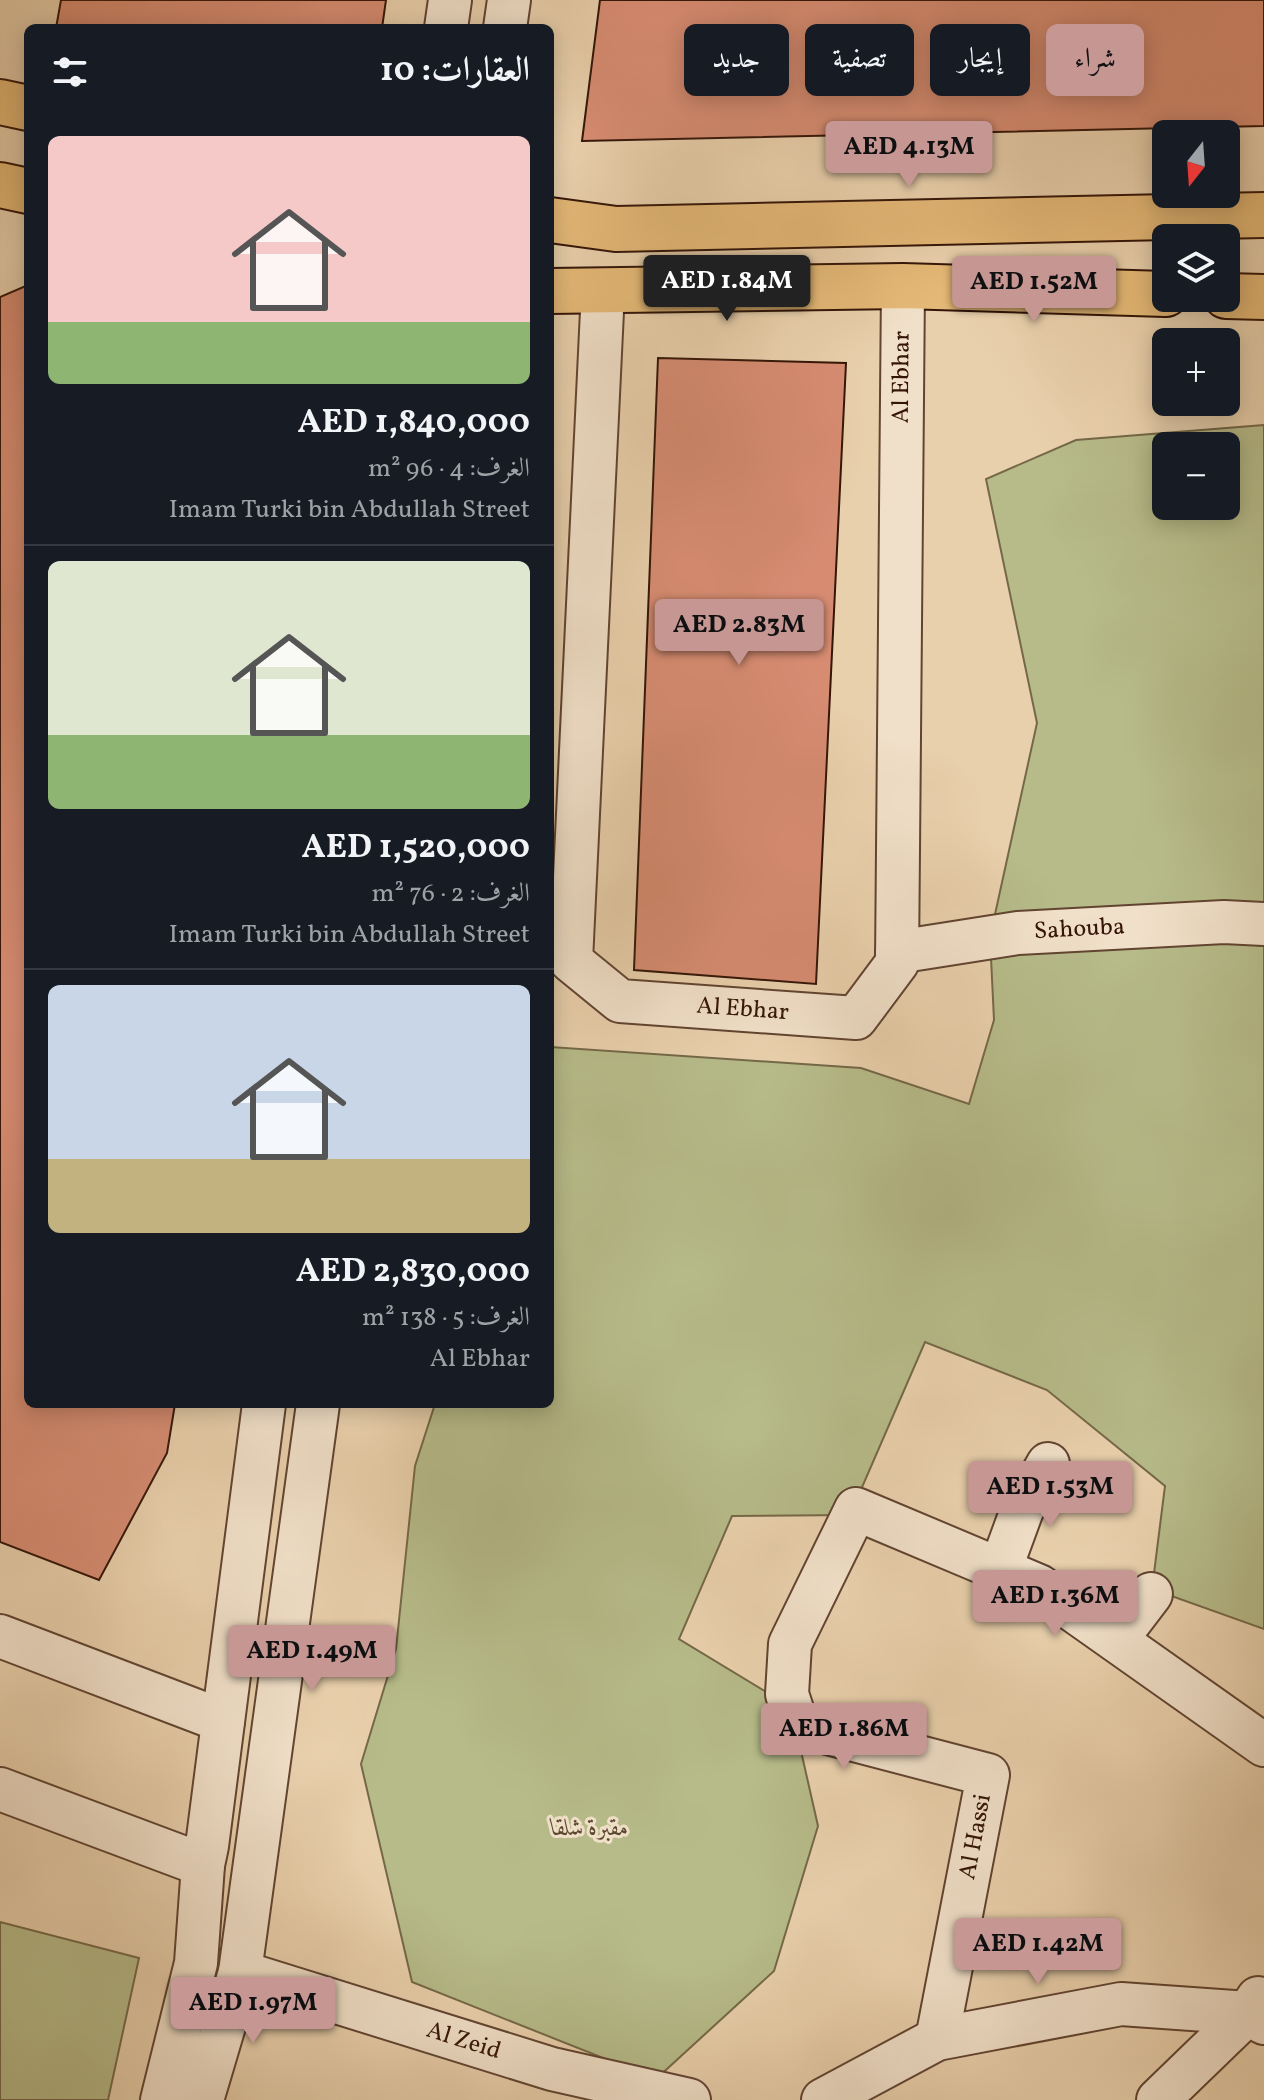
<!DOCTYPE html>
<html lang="ar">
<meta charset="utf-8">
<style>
body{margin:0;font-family:Vollkorn,Amiri,serif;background:#20242c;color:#f1f3f6;direction:rtl;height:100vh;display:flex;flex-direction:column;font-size:30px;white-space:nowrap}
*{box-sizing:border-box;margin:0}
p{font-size:26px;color:#9ea1a6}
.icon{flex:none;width:44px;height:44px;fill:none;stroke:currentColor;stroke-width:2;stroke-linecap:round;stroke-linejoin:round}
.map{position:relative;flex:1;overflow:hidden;direction:ltr}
.side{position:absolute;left:24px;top:24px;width:530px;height:1384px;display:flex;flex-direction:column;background:#171b24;border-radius:12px;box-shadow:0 4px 20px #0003;direction:rtl}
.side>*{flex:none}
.top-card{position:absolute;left:578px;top:24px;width:566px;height:72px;direction:rtl;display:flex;gap:16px}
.needle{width:52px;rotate:197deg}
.controls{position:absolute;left:1152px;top:120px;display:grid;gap:16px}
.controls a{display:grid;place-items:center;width:88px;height:88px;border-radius:12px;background:#171b24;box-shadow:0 4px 20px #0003;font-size:40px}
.price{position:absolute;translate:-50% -68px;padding:0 18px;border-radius:8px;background:#c59692;color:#111;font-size:26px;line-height:52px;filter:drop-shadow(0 2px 4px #0008)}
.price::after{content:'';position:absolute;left:50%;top:48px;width:24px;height:18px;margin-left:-12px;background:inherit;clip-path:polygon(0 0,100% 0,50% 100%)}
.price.current{background:#222;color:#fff}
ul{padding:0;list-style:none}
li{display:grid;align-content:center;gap:16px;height:424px;padding:0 24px}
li+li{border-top:2px solid #363941}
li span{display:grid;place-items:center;height:248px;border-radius:12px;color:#555}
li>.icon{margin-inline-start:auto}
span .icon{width:144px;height:144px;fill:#fffc;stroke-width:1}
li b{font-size:34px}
h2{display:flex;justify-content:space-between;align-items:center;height:96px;padding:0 24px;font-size:34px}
.chip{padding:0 28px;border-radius:12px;background:#171b24;box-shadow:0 4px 20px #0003;font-size:28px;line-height:72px}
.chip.current{background:#c59692;color:#111}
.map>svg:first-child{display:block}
.green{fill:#b6bb89;stroke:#756848;stroke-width:2;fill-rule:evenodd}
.building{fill:#d78c72;stroke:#341508;stroke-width:2}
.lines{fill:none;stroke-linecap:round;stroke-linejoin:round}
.minor-casing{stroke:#614431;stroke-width:46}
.major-casing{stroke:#341508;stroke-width:48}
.minor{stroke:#f1e0c9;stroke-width:42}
.major{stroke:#e4b876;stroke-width:44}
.labels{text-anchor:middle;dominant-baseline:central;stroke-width:6;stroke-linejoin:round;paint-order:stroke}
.street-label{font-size:24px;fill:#341508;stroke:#f1e0c9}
.park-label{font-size:24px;font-style:italic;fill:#5b472f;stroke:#f1e0c9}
</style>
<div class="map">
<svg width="1264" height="2100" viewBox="0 0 1264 2100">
<rect width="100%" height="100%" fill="#e9d0ac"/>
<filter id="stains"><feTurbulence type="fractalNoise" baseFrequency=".0025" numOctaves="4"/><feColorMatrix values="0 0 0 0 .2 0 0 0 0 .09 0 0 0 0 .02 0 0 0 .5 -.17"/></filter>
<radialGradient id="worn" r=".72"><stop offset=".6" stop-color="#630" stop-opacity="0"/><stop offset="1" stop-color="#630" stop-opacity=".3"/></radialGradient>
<!-- green -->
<g class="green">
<path d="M1264 425V1629L1152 1589 1165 1486 1047 1390 925 1342 850 1515 732 1516 679 1639 791 1707 818 1826 774 1971 656 2079 412 1982 361 1764 396 1649 415 1466 435 1404H550L551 1047 861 1068 969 1104 994 1020 990 937 1037 723 986 479 1076 440ZM1166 446H1226V506H1166Z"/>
<path d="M0 1922 139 1958 108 2100H0Z"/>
</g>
<!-- building -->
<g class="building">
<path d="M61 0H386L382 28H56Z"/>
<path d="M600 0H1264V126L582 141Z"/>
<path d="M28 285V1404H175L167 1453 99 1580 0 1542V297Z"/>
<path d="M658 358 846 363 816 984 634 970Z"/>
</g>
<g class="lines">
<!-- minor casing -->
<g class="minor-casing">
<g id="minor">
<path d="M446 28 450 0"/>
<path d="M505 28 509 0"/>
<path id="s1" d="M603 290 571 961 620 1001 856 1018 897 963 903 286"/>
<path id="s2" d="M897 952 1018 933 1224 922 1264 924"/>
<path d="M1000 1570 1022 1510 1048 1464"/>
<path d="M0 1636 223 1721"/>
<path d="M1116 1640 1151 1594"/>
<path d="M0 1789 203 1865"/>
<path id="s3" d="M240 1972 552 2069 689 2100"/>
<path id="s4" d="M937 2039 988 1775 797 1725 787 1694 790 1644 856 1509 1039 1586 1264 1745"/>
<path d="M162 2100 196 1963 203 1865 207 1846 264 1404"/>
<path d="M202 2100 240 1972 318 1404"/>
<path d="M823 2100 937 2039 1121 2004 1248 2013 1264 2023"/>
<path d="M1158 2100 1248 2013 1258 1998"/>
</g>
</g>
<!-- major casing -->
<g class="major-casing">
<g id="major">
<path d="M0 102 28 108"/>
<path d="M0 185 28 191"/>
<path d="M550 220 616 229 1264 215"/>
<path d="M550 291 903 286 1166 294"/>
<path d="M1226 296 1264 297"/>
</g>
</g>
<!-- minor -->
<use href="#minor" class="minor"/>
<!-- major -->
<use href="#major" class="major"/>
</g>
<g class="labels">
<!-- street labels -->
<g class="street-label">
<text stroke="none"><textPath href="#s1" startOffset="1626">Al Ebhar</textPath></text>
<text stroke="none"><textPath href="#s2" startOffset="184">Sahouba</textPath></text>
<text stroke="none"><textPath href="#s1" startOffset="858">Al Ebhar</textPath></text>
<text stroke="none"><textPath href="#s4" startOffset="206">Al Hassi</textPath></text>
<text stroke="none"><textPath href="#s3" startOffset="234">Al Zeid</textPath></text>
</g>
<!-- park labels -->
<g class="park-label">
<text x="590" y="1829">مقبرة شلقا</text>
</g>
</g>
<rect width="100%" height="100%" filter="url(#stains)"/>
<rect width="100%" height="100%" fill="url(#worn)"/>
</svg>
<div class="controls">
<a><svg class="needle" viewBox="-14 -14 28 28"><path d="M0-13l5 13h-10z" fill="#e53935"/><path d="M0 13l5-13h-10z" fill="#9ea1a6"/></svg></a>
<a><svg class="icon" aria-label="layers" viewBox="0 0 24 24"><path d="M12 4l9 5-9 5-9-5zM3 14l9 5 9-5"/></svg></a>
<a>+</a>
<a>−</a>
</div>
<b class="price" style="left:909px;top:189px">AED 4.13M</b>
<b class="price current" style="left:727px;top:323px">AED 1.84M</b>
<b class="price" style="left:1034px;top:324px">AED 1.52M</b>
<b class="price" style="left:739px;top:667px">AED 2.83M</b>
<b class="price" style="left:1050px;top:1529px">AED 1.53M</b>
<b class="price" style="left:1055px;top:1638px">AED 1.36M</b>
<b class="price" style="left:312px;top:1693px">AED 1.49M</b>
<b class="price" style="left:844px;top:1771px">AED 1.86M</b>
<b class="price" style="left:1038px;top:1986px">AED 1.42M</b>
<b class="price" style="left:253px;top:2045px">AED 1.97M</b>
<div class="top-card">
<a class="chip current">شراء</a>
<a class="chip">إيجار</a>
<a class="chip">تصفية</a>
<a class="chip">جديد</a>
</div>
<section class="side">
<h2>العقارات: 10<svg class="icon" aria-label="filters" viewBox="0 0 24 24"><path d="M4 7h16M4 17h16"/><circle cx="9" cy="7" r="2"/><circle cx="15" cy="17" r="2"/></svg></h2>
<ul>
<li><span style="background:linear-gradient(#f6c9c9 75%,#8fb573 0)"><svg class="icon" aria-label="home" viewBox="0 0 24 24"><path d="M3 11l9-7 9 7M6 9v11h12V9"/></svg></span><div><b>AED 1,840,000</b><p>الغرف: 4 · 96 m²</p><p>Imam Turki bin Abdullah Street</p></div></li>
<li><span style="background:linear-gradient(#dfe7d0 70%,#8fb573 0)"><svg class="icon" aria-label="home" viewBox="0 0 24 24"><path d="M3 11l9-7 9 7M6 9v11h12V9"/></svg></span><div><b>AED 1,520,000</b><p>الغرف: 2 · 76 m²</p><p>Imam Turki bin Abdullah Street</p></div></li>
<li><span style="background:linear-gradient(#c9d6e8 70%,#c2b280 0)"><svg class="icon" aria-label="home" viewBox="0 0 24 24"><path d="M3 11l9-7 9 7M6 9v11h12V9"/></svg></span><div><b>AED 2,830,000</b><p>الغرف: 5 · 138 m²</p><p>Al Ebhar</p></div></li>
</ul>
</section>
</div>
